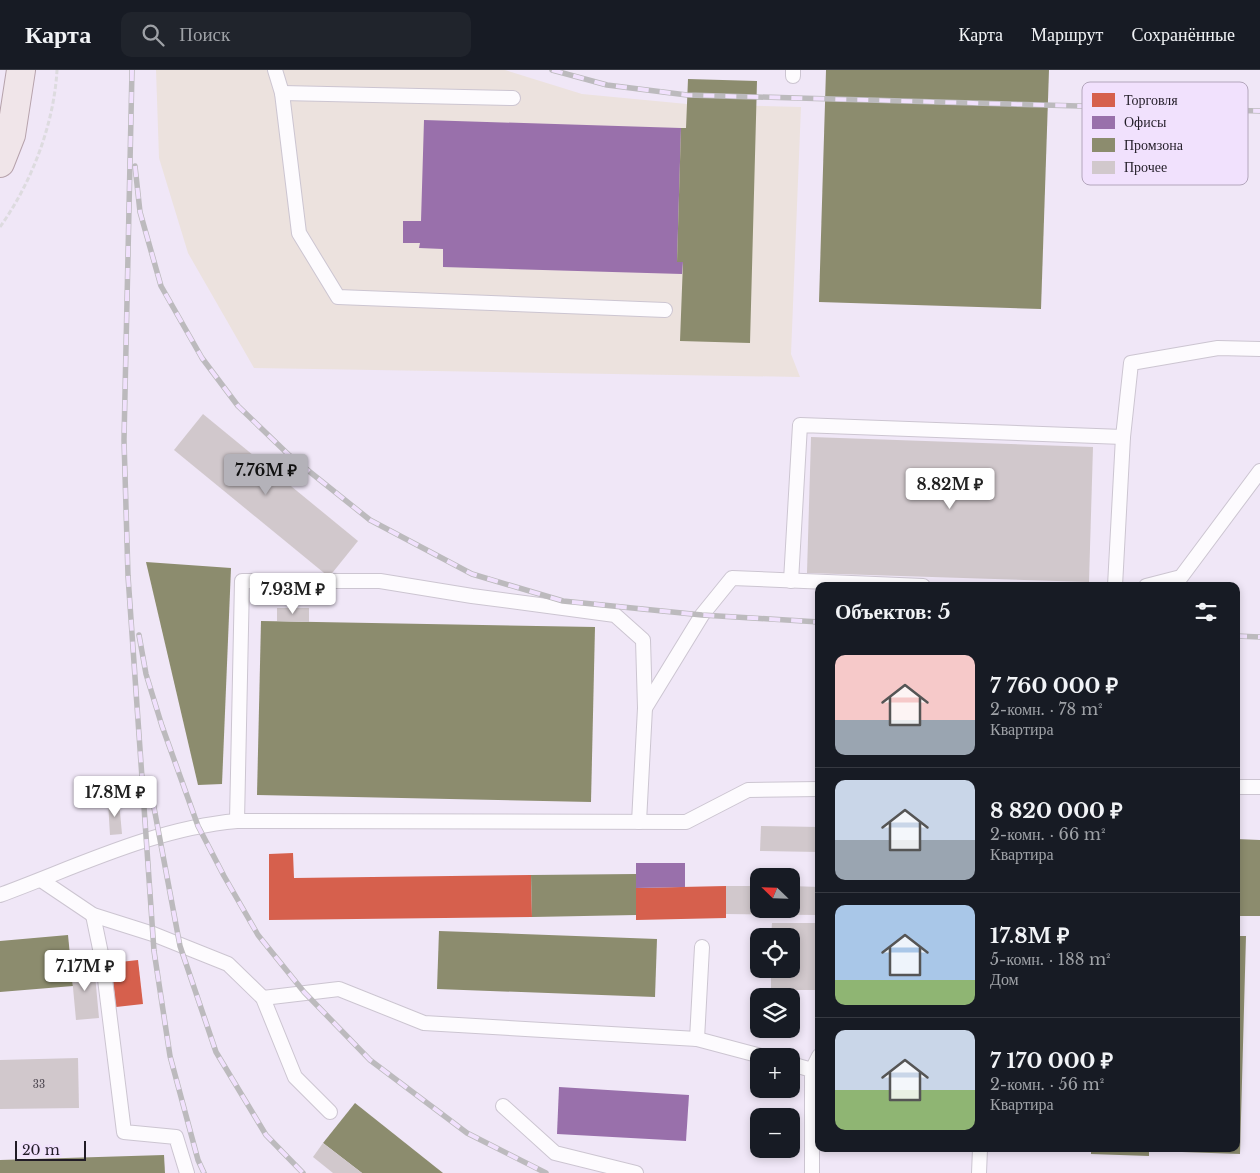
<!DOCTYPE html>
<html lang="ru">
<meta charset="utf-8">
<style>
body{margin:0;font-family:"Libre Baskerville",serif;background:#20242c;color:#f1f3f6;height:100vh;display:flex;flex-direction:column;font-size:19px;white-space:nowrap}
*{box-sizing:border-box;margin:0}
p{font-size:16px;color:#9ea1a6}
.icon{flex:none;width:28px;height:28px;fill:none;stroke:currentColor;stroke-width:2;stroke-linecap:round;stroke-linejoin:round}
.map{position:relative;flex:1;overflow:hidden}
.side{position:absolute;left:815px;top:512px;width:425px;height:570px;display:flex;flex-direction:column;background:#171b24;border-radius:10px;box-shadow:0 2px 8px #0003}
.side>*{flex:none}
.needle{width:32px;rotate:293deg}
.fabs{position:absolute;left:750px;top:798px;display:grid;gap:10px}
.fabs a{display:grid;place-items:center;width:50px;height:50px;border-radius:10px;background:#171b24;box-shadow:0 2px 8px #0003;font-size:25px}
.scale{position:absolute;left:15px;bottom:12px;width:71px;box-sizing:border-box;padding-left:5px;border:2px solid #211c26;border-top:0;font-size:14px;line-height:18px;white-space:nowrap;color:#211c26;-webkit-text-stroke:4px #f1e1fd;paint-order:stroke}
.price{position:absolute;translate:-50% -42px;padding:0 11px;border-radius:5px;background:#fff;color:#222;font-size:16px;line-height:32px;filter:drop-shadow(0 1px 2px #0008)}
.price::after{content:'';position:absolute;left:50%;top:30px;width:15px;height:11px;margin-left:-8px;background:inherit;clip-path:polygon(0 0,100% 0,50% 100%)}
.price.current{background:#b4b2b9;color:#111}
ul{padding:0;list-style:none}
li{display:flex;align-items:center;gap:15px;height:125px;padding:0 20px}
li+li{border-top:1px solid #363941}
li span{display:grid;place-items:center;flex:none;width:140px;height:100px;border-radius:10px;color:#555}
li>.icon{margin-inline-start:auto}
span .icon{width:60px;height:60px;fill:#fffc;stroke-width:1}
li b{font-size:21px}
h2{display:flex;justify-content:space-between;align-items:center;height:60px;padding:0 20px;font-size:21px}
header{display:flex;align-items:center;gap:30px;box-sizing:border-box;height:70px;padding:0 25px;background:#171b24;border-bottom:1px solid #363941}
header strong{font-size:24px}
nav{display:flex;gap:28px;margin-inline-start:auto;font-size:18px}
.search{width:350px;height:45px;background:#20242c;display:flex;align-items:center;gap:12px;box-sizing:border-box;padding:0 18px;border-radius:10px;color:#9ea1a6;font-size:19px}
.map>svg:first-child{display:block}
.industrial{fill:#ece2de}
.shops{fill:#d6604d}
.offices{fill:#9970ab}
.industry{fill:#8c8c6e}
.building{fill:#d1c8cc}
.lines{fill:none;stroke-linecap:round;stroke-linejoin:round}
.lane-casing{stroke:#ccc5d1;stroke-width:16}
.primary-casing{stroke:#b6a2ab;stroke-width:30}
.path{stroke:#dddbdf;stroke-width:3;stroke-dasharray:5 2.5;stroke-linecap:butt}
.lane{stroke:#fdfbfe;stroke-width:14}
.primary{stroke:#f0e5e9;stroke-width:28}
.rail-casing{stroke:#bcbabd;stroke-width:5.5}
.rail{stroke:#f1e1fd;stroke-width:4;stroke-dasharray:11;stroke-linecap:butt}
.labels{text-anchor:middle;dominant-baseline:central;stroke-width:5;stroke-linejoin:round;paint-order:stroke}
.number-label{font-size:10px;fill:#4d4750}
.key{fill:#f1e1fd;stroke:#b3a6bc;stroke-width:1}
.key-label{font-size:14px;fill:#211c26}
</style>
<header>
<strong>Карта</strong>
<div class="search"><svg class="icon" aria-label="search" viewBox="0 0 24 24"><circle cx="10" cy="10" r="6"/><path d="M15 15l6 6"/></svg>Поиск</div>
<nav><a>Карта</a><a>Маршрут</a><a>Сохранённые</a></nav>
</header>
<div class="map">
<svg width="1260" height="1103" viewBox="0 0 1260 1103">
<rect width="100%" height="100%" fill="#f0e7f7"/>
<!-- industrial -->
<path class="industrial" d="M156 0H505L582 24 687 34 801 37 791 284 800 307 254 298 188 183 159 88Z"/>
<!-- shops -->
<g class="shops">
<path d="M293 783 294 808 531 805 532 847 269 850V784Z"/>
<path d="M726 816V848L636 850V818Z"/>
<path d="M138 890 143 934 116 937 111 893Z"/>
</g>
<!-- offices -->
<g class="offices">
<path d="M424 50 681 58 677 192H683L682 204 443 197V179L419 178 420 173H403V151H421Z"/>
<path d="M636 793H685V817L636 818Z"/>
<path d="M559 1017 689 1025 686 1071 557 1064Z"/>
</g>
<!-- industry -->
<g class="industry">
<path d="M826 0H1049L1041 239 819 232Z"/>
<path d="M688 9 757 11 750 273 680 271 683 192H677L681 58H686Z"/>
<path d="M146 492 231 498 222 714 198 715Z"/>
<path d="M261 551 595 557 591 732 257 725Z"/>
<path d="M1236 769 1260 770V846H1236Z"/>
<path d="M636 804V845L532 847 531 805Z"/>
<path d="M439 861 657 869 655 927 437 919Z"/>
<path d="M68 865 73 916 0 922V871Z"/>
<path d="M1236 866H1246L1240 1084 1182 1082V1079H1236Z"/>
<path d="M355 1033 443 1103H362L323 1073Z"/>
<path d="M996 1079H1053V1082L996 1081Z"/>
<path d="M1091 1079H1149V1086L1091 1084Z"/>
<path d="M164 1085 165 1103H0V1090Z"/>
</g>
<!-- building -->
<g class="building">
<path d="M203 344 358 471 329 507 174 380Z"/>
<path d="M811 367 1093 377 1089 512 807 503Z"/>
<path d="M277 538H309V552L277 551Z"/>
<path d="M119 731 122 764 110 765 108 732Z"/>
<path d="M761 756 819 757V782L760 781Z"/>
<path d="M726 816H759V839H791V816L819 817V845L726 844Z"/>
<path d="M772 853H819V920H771V899H791V866H771Z"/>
<path d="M94 894 99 948 76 950 71 896Z"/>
<path d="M78 988 79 1038 0 1039V990Z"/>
<path d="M323 1073 362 1103H333L313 1087Z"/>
</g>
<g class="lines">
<!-- lane casing -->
<g class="lane-casing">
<g id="lane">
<path d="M275 0 282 23 299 163 338 227 665 240"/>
<path d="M793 6V0"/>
<path d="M282 23 513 28"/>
<path d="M791 511 800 355 1123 367"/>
<path d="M1115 516 1123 367 1131 293 1218 278 1260 279"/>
<path d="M1146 516 1181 507 1260 401"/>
<path d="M645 638 702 545 732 508 923 516"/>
<path d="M1236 717H1260"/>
<path d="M237 751 242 511H380L472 526 615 545 643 570 645 638 639 752"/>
<path d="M41 810 93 845 153 864 228 894 263 928 295 1007 330 1042"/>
<path d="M0 825C76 797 155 758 237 751L686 752 748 720 819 719"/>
<path d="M93 845 103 893 124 1062 176 1067 187 1103"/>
<path d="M263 928 339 919 424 953 697 969 761 986"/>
<path d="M697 969 702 877"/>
<path d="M791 994 812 1000V1103"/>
<path d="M812 1000 819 986"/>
<path d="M503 1036 555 1083 636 1103"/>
<path d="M979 1103 980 1079"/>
</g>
</g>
<!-- primary casing -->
<g class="primary-casing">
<path id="primary" d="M0 93 11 65 21 0"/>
</g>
<!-- path -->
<path class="path" d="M0 157C32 112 54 54 57 0"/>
<!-- lane -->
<use href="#lane" class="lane"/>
<!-- primary -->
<use href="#primary" class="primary"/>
<!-- rail casing -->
<g class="rail-casing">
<g id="rail">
<path d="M132 0 124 370 128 506 154 881 170 986 198 1090 204 1103"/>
<path d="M552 0 607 15 687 25 1260 41"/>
<path d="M135 96 140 142 161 216 202 288 238 336 290 386 370 450 472 504 563 531 702 545 819 552"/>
<path d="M139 565 146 604 162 656 198 756 224 806 258 865 304 922 370 990 467 1063 546 1103"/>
<path d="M1236 566 1260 567"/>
<path d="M149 711 180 876 216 982 266 1065 303 1103"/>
</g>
</g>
<!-- rail -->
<use href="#rail" class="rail"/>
</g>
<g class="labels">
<!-- number labels -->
<g class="number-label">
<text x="39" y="1014">33</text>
</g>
</g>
<!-- legend -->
<rect x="1082" y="12" width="166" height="103" rx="8" class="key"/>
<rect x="1092" y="23" width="23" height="14" fill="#d6604d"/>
<rect x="1092" y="46" width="23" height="13" fill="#9970ab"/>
<rect x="1092" y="68" width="23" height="14" fill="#8c8c6e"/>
<rect x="1092" y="91" width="23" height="13" fill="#d1c8cc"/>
<g class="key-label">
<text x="1124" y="35">Торговля</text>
<text x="1124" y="57">Офисы</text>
<text x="1124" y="80">Промзона</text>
<text x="1124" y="102">Прочее</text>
</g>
</svg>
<div class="fabs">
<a><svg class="needle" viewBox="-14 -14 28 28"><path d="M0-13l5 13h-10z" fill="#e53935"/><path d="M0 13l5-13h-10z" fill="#9ea1a6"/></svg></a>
<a><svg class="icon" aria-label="locate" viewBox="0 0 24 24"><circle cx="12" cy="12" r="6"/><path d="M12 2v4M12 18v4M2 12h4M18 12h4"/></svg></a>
<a><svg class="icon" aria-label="layers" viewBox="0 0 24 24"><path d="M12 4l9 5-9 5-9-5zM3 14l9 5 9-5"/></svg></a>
<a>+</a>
<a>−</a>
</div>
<div class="scale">20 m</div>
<b class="price current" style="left:266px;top:426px">7.76M ₽</b>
<b class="price" style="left:950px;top:440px">8.82M ₽</b>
<b class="price" style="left:293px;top:545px">7.93M ₽</b>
<b class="price" style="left:115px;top:748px">17.8M ₽</b>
<b class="price" style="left:85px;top:922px">7.17M ₽</b>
<section class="side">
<h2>Объектов: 5<svg class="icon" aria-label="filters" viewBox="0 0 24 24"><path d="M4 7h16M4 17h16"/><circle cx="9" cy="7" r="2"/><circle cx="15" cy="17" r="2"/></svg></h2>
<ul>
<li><span style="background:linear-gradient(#f6c9c9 65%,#9aa5b1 0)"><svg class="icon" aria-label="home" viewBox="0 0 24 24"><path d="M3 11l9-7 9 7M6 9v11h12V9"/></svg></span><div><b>7 760 000 ₽</b><p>2-комн. · 78 m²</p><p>Квартира</p></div></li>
<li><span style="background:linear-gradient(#c9d6e8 60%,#9aa5b1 0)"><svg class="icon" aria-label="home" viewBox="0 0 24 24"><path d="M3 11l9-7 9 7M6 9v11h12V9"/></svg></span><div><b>8 820 000 ₽</b><p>2-комн. · 66 m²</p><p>Квартира</p></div></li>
<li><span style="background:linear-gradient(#a9c7e8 75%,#8fb573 0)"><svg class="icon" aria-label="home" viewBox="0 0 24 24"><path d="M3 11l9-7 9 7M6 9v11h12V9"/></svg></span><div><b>17.8M ₽</b><p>5-комн. · 188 m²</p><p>Дом</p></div></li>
<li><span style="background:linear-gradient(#c9d6e8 60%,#8fb573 0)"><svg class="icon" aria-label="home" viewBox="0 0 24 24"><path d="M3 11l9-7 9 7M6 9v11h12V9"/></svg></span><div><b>7 170 000 ₽</b><p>2-комн. · 56 m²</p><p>Квартира</p></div></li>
</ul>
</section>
</div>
